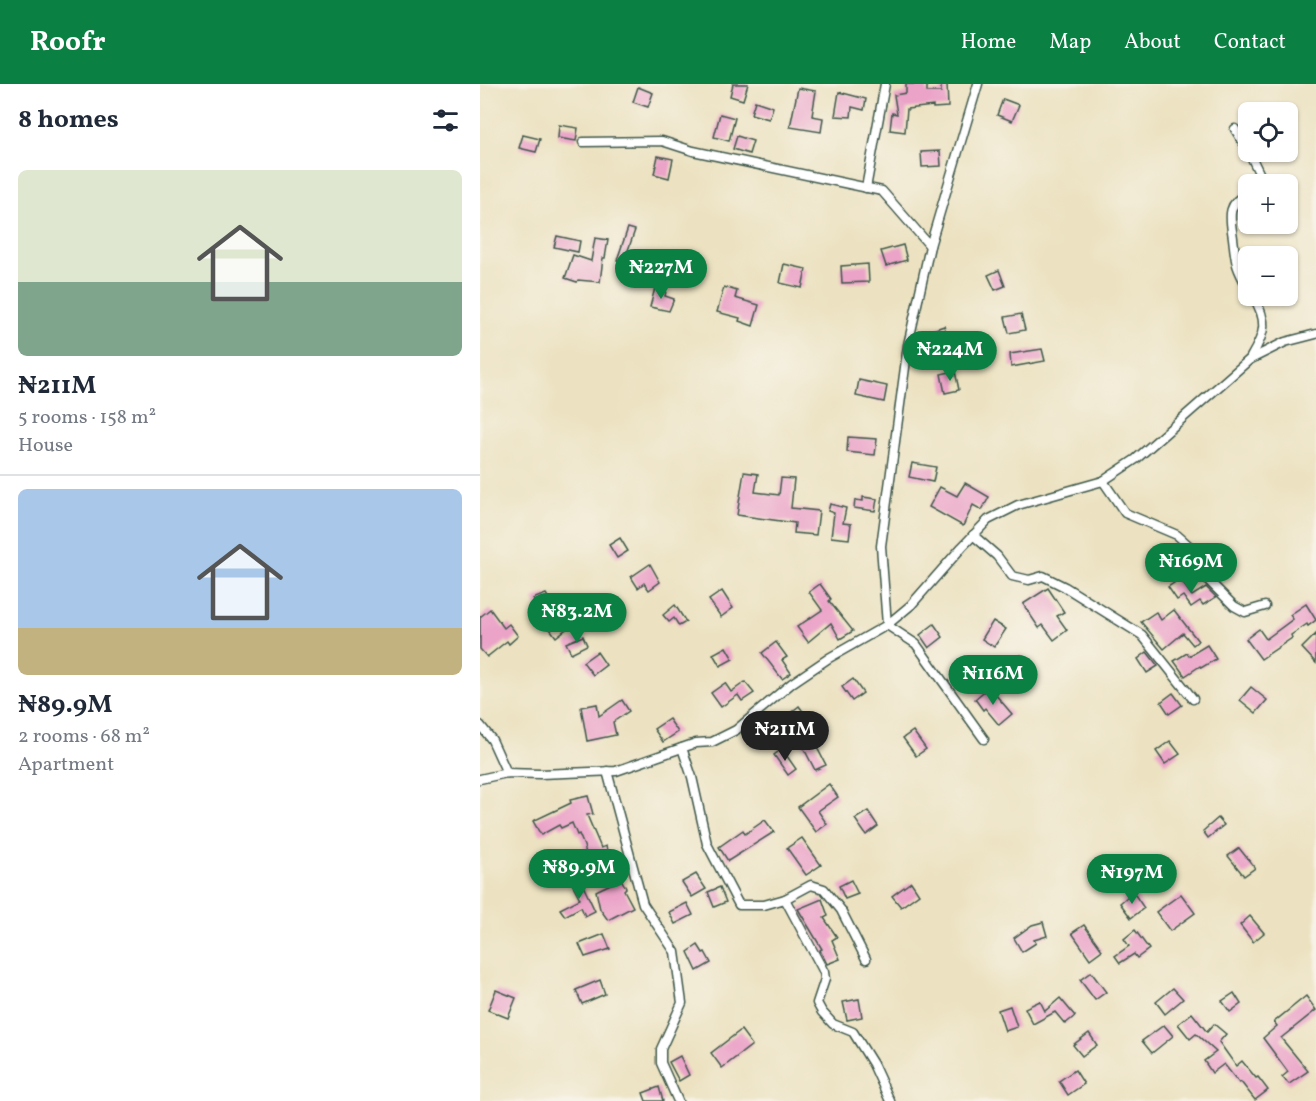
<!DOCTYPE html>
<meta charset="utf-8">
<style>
body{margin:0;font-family:Vollkorn,serif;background:#f6f6f7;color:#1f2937;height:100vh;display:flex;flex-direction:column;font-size:22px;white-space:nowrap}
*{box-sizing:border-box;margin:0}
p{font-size:20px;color:#747a83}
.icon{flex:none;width:33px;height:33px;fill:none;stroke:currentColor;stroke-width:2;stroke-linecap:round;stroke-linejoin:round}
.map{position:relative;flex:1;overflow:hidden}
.details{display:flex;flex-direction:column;background:#fff;width:480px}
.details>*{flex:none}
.controls{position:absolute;left:758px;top:18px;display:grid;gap:12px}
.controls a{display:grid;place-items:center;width:60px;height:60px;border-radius:9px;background:#fff;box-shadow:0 2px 4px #0004;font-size:30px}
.price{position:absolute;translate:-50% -51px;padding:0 14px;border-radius:21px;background:#0b8043;color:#fff;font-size:20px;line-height:39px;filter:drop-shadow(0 2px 3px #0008)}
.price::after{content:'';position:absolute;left:50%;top:36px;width:18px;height:14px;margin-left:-9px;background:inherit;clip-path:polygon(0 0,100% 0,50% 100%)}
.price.current{background:#222;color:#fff}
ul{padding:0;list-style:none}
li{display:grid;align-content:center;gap:12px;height:318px;padding:0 18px}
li+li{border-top:2px solid #e0e1e3}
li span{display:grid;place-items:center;height:186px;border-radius:9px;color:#555}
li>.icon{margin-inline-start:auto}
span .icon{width:108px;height:108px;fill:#fffc;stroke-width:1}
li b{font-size:26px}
h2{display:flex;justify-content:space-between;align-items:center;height:72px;padding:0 18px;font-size:26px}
header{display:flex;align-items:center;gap:36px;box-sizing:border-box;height:84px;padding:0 30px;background:#0b8043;color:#fff}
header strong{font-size:28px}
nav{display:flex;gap:33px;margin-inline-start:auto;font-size:21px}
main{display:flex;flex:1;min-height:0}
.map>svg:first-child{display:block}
.building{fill:#eba3c8}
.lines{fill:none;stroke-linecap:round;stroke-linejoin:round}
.street-casing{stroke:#3e5649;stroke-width:11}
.street{stroke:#fff;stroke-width:8}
</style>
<header>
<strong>Roofr</strong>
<nav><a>Home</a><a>Map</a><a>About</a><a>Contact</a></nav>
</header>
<main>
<section class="details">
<h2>8 homes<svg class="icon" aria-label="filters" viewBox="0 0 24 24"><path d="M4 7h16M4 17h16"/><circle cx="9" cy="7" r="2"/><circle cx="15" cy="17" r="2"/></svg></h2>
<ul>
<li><span style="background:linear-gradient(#dfe7d0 60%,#7fa58c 0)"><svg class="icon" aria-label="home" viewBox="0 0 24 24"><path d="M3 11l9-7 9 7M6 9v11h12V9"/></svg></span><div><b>₦211M</b><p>5 rooms · 158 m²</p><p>House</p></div></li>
<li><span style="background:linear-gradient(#a9c7e8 75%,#c2b280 0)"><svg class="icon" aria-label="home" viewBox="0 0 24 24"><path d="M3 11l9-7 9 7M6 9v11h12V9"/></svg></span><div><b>₦89.9M</b><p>2 rooms · 68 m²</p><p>Apartment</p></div></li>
</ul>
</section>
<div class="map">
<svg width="836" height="1017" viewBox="0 0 836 1017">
<rect width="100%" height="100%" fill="#f7f3e8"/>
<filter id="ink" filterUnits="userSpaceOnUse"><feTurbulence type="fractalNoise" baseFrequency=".0167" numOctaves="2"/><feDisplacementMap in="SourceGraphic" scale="12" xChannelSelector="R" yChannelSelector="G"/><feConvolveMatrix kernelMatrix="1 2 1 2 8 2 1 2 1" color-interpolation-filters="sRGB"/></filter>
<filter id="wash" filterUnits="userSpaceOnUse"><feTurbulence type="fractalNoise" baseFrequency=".008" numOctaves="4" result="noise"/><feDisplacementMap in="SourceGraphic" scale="24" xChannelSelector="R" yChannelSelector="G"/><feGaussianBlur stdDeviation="1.35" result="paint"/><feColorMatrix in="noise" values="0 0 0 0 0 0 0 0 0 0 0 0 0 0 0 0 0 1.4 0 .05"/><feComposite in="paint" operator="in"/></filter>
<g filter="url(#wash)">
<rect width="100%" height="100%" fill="#ece2c1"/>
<g id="blocks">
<!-- building -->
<g class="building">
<path d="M253 0H268L263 16 250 12Z"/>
<path d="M426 0H447V8H461V0H467L468 23 453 24V22L427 25 425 48 410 46 412 29 417 30 414 11 426 9Z"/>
<path d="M158 3 173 9 168 23 153 18Z"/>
<path d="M318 4 336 7 332 32 343 34 341 48 310 43Z"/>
<path d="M359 8 386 15 384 26 372 23 371 33 355 32Z"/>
<path d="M523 15 539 21 532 37 517 31Z"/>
<path d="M275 17 293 23 289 35 271 30Z"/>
<path d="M240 30 255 34 249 57 234 53Z"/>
<path d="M79 41 98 44 96 57 78 54Z"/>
<path d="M43 51 60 55 56 68 39 64Z"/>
<path d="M257 52 273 57 269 70 253 65Z"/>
<path d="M460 67 461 82 442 83 441 68Z"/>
<path d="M178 72 193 75 189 94 174 90Z"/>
<path d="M148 144 155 146 144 178 137 176Z"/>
<path d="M77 152 100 157 98 168 74 163Z"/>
<path d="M115 154 128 156 125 174H123L120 198 98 196 97 198 85 194 93 171 111 177Z"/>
<path d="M423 161 427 176 406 182 401 167Z"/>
<path d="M304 180 326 185 322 204 300 199Z"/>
<path d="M388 180 389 198 362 199 361 182Z"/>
<path d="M519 186 525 202 515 206 508 191Z"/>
<path d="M244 203 257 207 255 214 279 221 273 242 259 237 260 234 237 228Z"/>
<path d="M175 204 186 207 185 212 194 215 189 227 170 223Z"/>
<path d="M541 230 545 246 529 249 525 233Z"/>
<path d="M464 242 470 261 454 267 447 248Z"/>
<path d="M562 265 565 277 531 283 530 270Z"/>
<path d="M475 287 479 306 465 309 461 290Z"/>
<path d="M379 296 407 302 404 318 376 312Z"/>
<path d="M368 353 397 355 395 371 367 368Z"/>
<path d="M432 379 456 383 453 398 429 393Z"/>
<path d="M264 388 278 390 275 408 299 411 301 394 314 395 311 424 339 427 336 451 314 449 315 439 257 431Z"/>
<path d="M485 399 509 413 502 426 493 421 483 442 449 423 460 403 477 412Z"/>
<path d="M383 413 397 415 395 427 374 424 375 416 383 417Z"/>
<path d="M350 420 366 424 363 439 371 440 369 455 351 453 354 429 348 427Z"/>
<path d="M140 454 148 467 137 474 129 461Z"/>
<path d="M170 480 180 498 169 506 164 499 158 504 151 493Z"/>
<path d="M700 495 712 512 726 503 736 513 723 521 720 517 711 523 703 512 697 516 688 503Z"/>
<path d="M340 500 351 515 349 517 373 547 360 555 351 539 328 558 317 543 342 526 329 508Z"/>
<path d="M568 504 584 528 577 532 587 546 574 556 563 541 559 544 543 520Z"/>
<path d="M242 507 253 524 241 533 229 516Z"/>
<path d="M66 510 81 535 83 533 90 542 76 553 65 538 53 515Z"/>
<path d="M826 520 836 536 828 542 827 540 811 551 812 554 781 575 766 555 779 545 786 555 813 535 810 531Z"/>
<path d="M195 521 206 538 199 542 194 534 189 538 183 531Z"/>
<path d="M10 525 24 544 29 540 38 552 29 560 27 557 7 573 0 565V533Z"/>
<path d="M694 526 718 557 713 561 703 549 684 565 661 538 676 528 681 536Z"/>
<path d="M513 537 526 545 514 563 502 555Z"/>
<path d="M454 540 463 553 449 564 440 551Z"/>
<path d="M836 550V579L822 564Z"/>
<path d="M103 552 107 561 91 569 86 559Z"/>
<path d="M296 558 307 573 302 576 311 589 302 595 282 569Z"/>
<path d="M727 561 736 575 721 584 720 582 705 592 694 577 707 569 709 572Z"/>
<path d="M246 563 253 575 240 582 233 570Z"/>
<path d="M117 568 126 581 113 591 103 578Z"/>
<path d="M667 568 678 582 667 589 658 575Z"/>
<path d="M541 571 550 582 530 599 521 587Z"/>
<path d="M373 595 383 609 372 617 362 603Z"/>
<path d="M265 598 274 609 262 617 258 611 241 623 231 609 245 599 251 608Z"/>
<path d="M509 603 532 630 519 641 505 624 503 626 495 615Z"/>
<path d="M771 603 787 616 776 629 760 616Z"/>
<path d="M693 609 702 621 689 630 681 618Z"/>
<path d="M142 616 149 627 133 638 136 651 107 657 101 623 117 620 119 632Z"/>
<path d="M319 622 325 630 316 636 330 653 331 652 346 681 335 686 320 657H322L304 634Z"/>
<path d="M292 633 300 644 285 655 278 644Z"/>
<path d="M189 635 198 648 183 658 174 645Z"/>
<path d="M433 647 446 665 436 672 423 654Z"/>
<path d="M690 657 700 670 685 680 676 667Z"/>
<path d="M302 665 316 685 308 691 294 671Z"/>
<path d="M349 700 358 713 338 727 347 740 336 748 318 723Z"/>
<path d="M108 712 113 730 107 731 121 764 126 762 130 779 110 785 104 762 99 750 97 751 92 739 81 744 79 741 61 751 53 737 91 719 90 716Z"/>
<path d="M388 727 398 742 386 751 375 735Z"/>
<path d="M738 734 744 741 728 754 723 747Z"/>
<path d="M285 736 294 748 248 777 239 763 263 746 265 750Z"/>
<path d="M322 754 341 781 326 791 307 764Z"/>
<path d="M759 764 775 784 764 792 748 772Z"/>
<path d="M216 790 226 805 212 813 202 798Z"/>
<path d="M98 791 115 827 105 832 101 823 85 832 80 825 100 815 90 795Z"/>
<path d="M141 795 146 804 144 806 153 823 128 836 120 825 116 807Z"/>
<path d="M371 796 378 810 365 815 359 802Z"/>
<path d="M431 798 439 810 421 823 412 812Z"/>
<path d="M240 803 246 818 234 823 228 808Z"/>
<path d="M653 808 664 824 651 834 640 819Z"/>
<path d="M701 810 715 829 690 847 676 828Z"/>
<path d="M342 815 348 832 344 834 357 853 352 856 360 875 347 880 340 866 342 865 318 825Z"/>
<path d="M207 819 213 831 195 840 189 828Z"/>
<path d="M770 832 784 849 773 858 760 841Z"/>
<path d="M563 838 567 852 554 856 556 859 542 868 534 854 552 841Z"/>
<path d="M604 841 622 866 610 875 592 849Z"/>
<path d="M655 846 669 865 657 874 654 870 640 879 635 872 649 862 644 855Z"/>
<path d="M124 850 130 865 105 873 99 860Z"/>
<path d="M218 861 223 869 225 868 231 879 217 887 208 868Z"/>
<path d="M611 888 626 908 615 916 600 896Z"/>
<path d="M120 896 125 910 102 920 96 906Z"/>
<path d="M693 904 703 915 685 930 676 918Z"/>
<path d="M16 906 36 914 28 934 8 926Z"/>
<path d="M754 909 761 920 750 928 742 917Z"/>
<path d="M826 912 836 926 801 954 828 987 809 1000 802 993 808 988 783 954 797 942 794 938Z"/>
<path d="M580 914 595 932 585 940 575 928 553 940 545 924 560 917 565 927Z"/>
<path d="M379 915 382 933 367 936 363 918Z"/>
<path d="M530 922 537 943 525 947 518 926Z"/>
<path d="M712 929 727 948 734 940 746 950 739 958 756 982 762 977 776 994 778 993 788 1006 775 1016 761 998 759 999 744 980 732 989 724 977 736 968 716 950 710 955 698 940Z"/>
<path d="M684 941 693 952 672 969 662 957Z"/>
<path d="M261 946 272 961 242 984 231 969Z"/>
<path d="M609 949 617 961 602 972 593 961Z"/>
<path d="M200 972 209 991 199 997 189 978Z"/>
<path d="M595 986 604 1000 588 1011 579 997Z"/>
<path d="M179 1003 183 1017H166L163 1009Z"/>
</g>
</g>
</g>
<g filter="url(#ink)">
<use href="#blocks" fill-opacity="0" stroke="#3e5649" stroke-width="1.5"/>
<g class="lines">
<!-- street casing -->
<g class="street-casing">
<g id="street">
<path d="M498 0 450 162 428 261 401 462 407 541 436 560 504 655"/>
<path d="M755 45 768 66"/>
<path d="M103 58 182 57 213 67 402 107 450 162"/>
<path d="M769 68 780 91 777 100"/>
<path d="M386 104 405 0"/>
<path d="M768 109C746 120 750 133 753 154 756 179 755 181 768 204"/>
<path d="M771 273C786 248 788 237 773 212"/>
<path d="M623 397 645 429 697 451 716 468 723 491 754 522 765 528 785 522"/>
<path d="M493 451 517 472 532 492 549 496 563 492 585 503 662 551 713 615"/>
<path d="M0 641 12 656 27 689"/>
<path d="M202 664 212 693 227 760 259 821H284L305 815 344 888 345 895 337 919 342 928 353 940 373 948 393 980 410 1017"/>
<path d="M127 687 163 820 195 868 202 919 181 965V979L198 1017"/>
<path d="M0 695 27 689 60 690 136 687 216 659 232 658 256 646 312 599 349 574 407 541 431 521 482 463 508 436 538 421 623 397 656 375 769 276 805 258 836 250"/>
<path d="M305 815 331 801 344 805 361 826 386 875"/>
</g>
</g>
<!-- street -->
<use href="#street" class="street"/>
</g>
</g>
</svg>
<div class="controls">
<a><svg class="icon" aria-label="locate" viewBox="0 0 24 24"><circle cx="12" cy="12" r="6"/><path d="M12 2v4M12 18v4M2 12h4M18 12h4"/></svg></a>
<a>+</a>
<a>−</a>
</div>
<b class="price" style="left:181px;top:216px">₦227M</b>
<b class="price" style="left:470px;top:298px">₦224M</b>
<b class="price" style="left:711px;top:510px">₦169M</b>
<b class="price" style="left:97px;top:560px">₦83.2M</b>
<b class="price" style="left:513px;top:622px">₦116M</b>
<b class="price current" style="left:305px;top:678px">₦211M</b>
<b class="price" style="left:99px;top:816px">₦89.9M</b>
<b class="price" style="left:652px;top:821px">₦197M</b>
</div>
</main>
